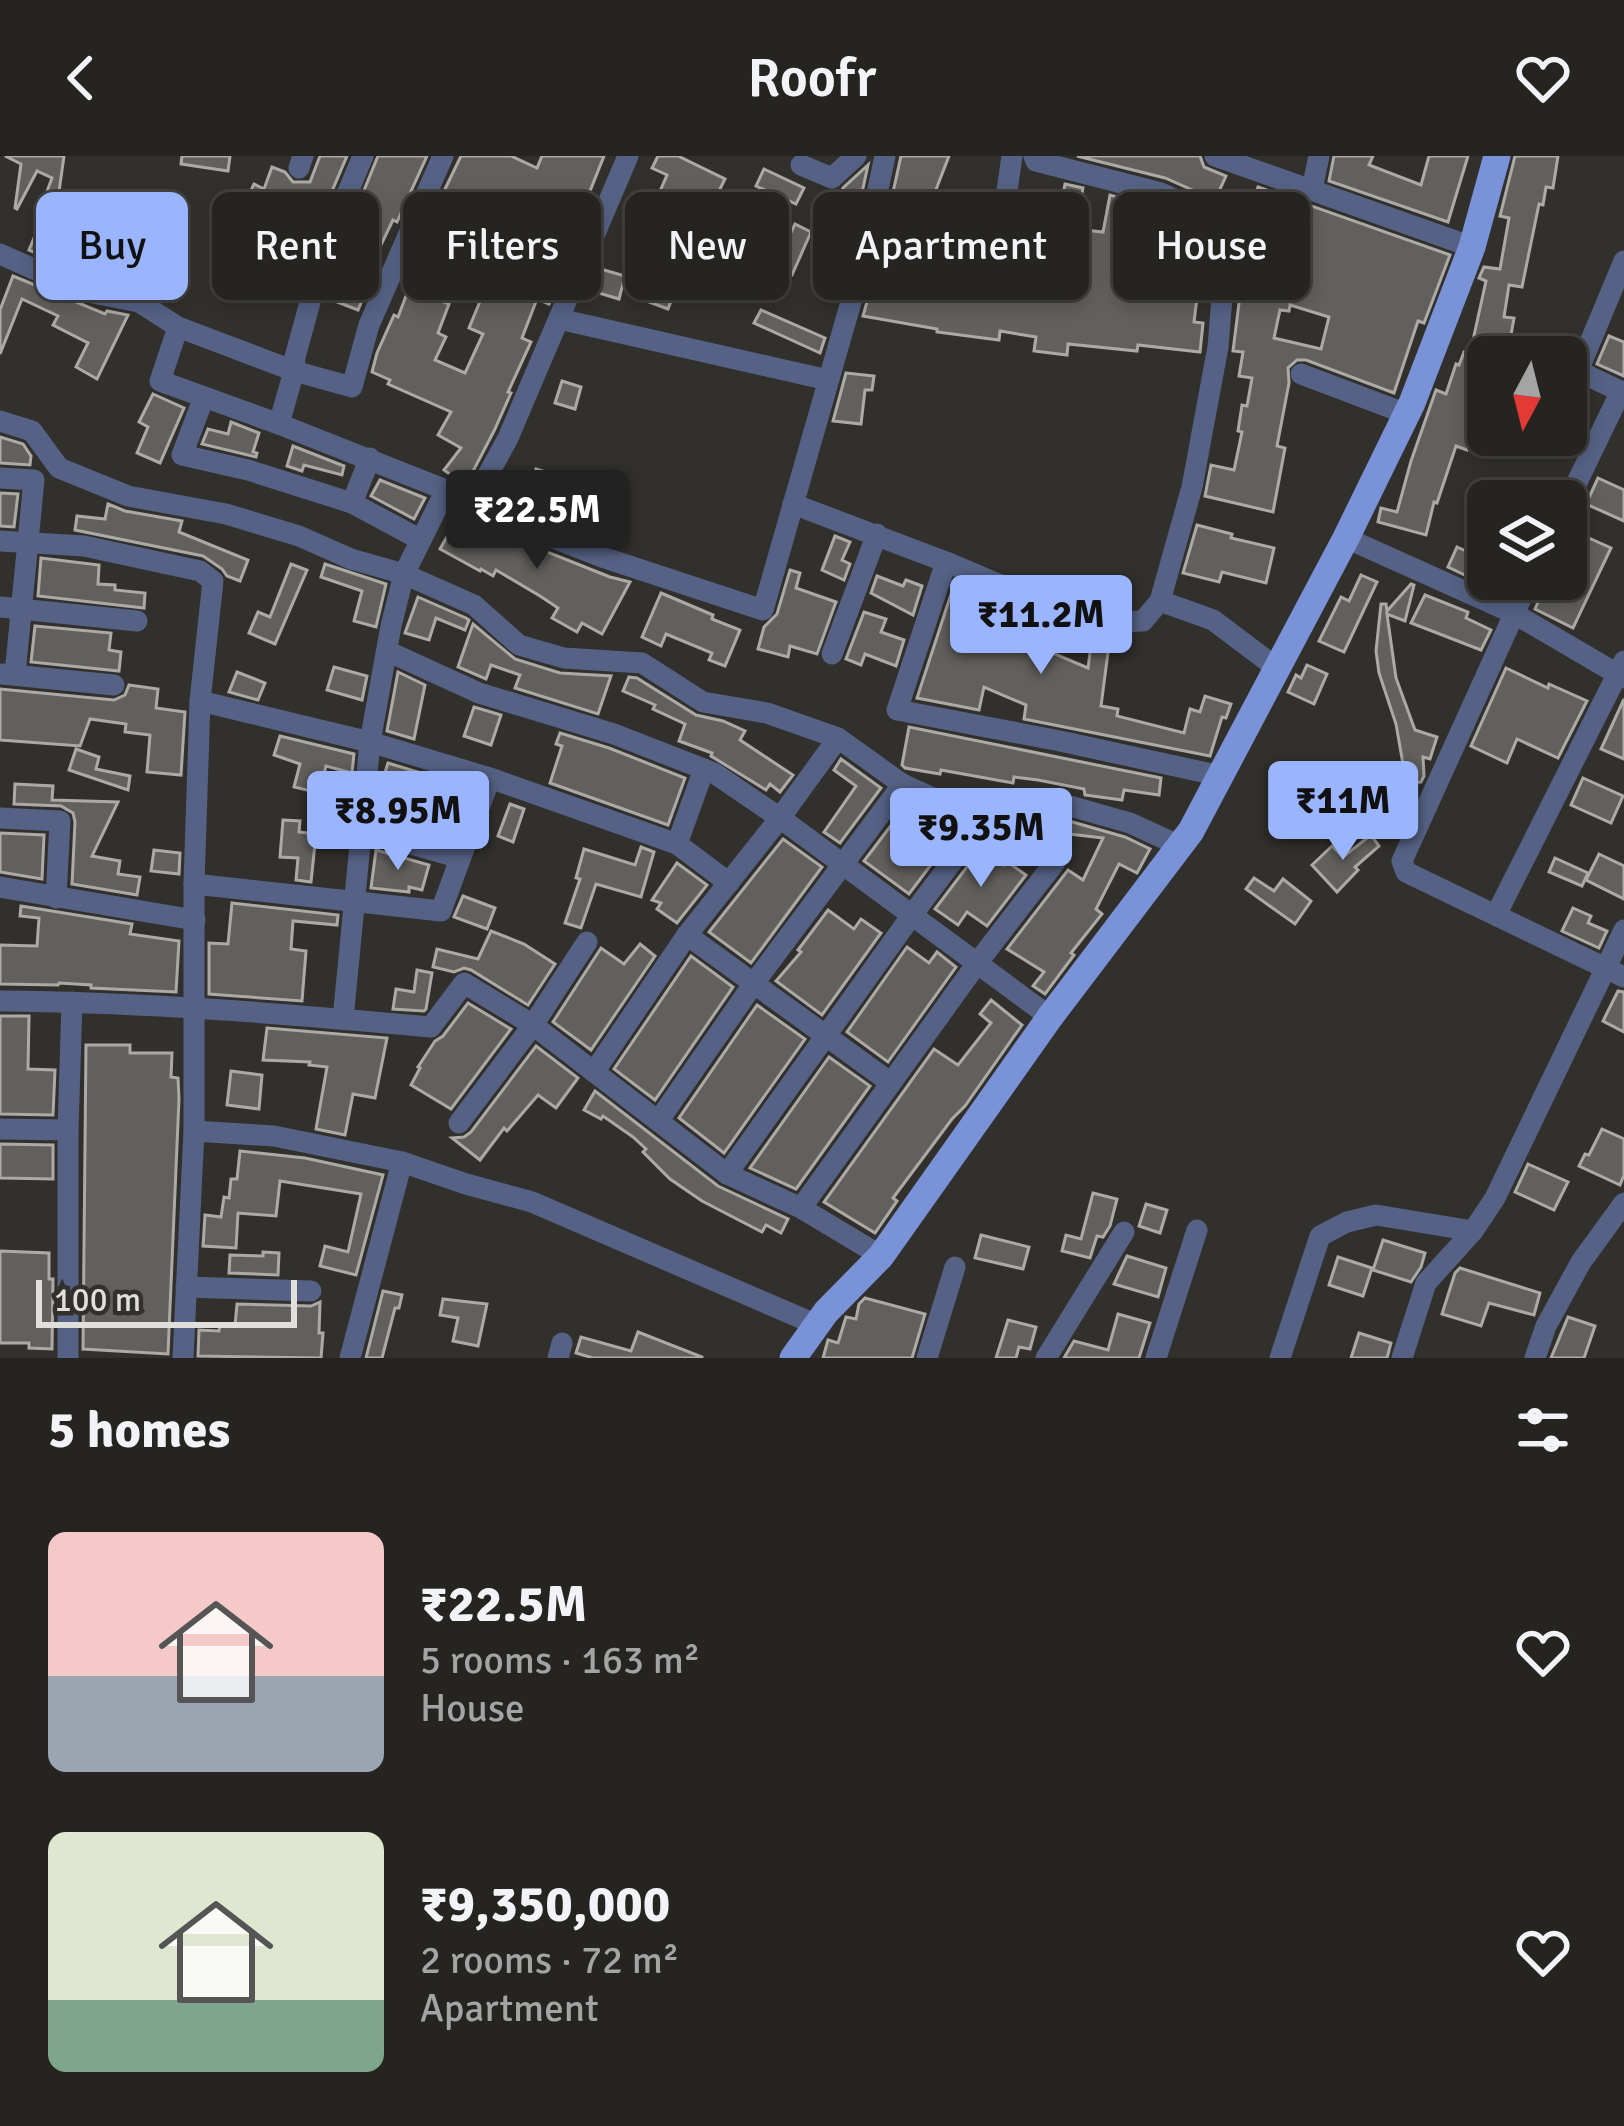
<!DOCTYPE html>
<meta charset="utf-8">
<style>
body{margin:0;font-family:Signika,sans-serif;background:#32302e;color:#f1f3f6;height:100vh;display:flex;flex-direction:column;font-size:45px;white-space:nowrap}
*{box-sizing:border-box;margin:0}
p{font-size:39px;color:#a4a4a5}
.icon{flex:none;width:66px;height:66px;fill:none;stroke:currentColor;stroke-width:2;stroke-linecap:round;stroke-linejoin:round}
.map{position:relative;height:1202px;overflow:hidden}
.sheet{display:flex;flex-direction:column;background:#262421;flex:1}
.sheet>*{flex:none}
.banner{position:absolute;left:36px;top:36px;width:1554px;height:108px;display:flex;gap:24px}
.needle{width:78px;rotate:187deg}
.fabs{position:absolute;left:1467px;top:180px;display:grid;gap:24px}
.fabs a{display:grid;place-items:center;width:120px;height:120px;border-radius:18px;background:#262421;box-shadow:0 6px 18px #0003,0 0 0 3px #42413f;font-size:60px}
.scale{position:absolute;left:36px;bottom:30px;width:261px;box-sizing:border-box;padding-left:12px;border:6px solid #e0dfdc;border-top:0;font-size:33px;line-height:42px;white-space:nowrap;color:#e0dfdc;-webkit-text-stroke:9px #32302c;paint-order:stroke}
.price{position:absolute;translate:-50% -102px;padding:0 27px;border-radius:12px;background:#9ab5fd;color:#111;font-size:39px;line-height:78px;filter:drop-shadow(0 3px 6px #0008)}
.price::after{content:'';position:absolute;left:50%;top:72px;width:36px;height:27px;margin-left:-18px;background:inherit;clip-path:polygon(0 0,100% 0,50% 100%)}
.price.on{background:#222;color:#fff}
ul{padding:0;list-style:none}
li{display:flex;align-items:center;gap:36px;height:300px;padding:0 48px}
li span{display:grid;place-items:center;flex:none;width:336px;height:240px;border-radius:18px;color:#555}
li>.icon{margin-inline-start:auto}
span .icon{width:144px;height:144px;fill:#fffc;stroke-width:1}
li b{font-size:51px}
h2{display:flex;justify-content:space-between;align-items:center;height:144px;padding:0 48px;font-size:51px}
.chip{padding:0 42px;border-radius:18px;background:#262421;box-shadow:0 6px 18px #0003,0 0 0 3px #42413f;font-size:42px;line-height:108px}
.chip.on{background:#9ab5fd;color:#111}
header{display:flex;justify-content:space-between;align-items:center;height:156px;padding:0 48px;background:#262421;font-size:54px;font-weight:600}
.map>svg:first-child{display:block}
.building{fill:#62605c;stroke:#acaaa5;stroke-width:3;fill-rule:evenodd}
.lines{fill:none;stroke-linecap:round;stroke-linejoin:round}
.minor{stroke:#556285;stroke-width:21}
.major{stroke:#7992d8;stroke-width:27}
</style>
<header><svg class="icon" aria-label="back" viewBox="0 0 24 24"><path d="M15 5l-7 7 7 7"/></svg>Roofr<svg class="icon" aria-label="heart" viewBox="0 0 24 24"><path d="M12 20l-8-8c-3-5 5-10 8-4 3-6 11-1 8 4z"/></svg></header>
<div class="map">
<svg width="1624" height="1202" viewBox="0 0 1624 1202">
<rect width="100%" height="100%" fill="#32302c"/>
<!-- building -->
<g class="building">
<path d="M5 0H64L56 57 40 54 52 22 37 15 17 53 15 52 21 8Z"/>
<path d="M182 0H230L228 15 181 8Z"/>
<path d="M320 0H347L312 82 298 134 267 124 263 133 242 123 251 102 262 107 281 63 245 47 254 28 264 33 272 11 285 16 293 26H310Z"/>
<path d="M378 0H427L397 66 393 64 362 128 368 130 358 154 327 142 340 93Z"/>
<path d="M461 0H511L537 12 542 0H604L574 75 569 73 548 118 560 123 549 148 537 143 522 182 531 186 508 236 511 237 494 275 470 321 451 319 444 314 461 292 438 279 451 256 388 228 390 224 372 216 377 197 394 159 398 161 409 132 449 148 438 177 446 181 435 204 465 217 483 178 469 172 486 131 429 102 442 78 494 105 499 94 511 99 530 56 500 44 494 57 444 35Z"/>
<path d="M658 0H678L725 23 708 57 785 89 795 68 811 76 792 119 789 118 787 123 724 96 713 123 676 108 674 113 634 95 667 19 652 12Z"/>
<path d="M901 0H949L925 62 941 68 962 71V74L986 79 981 108 905 96 882 86Z"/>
<path d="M1077 0H1200L1204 11 1226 20 1215 44 1165 22Z"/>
<path d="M1334 0H1373L1369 9 1421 29 1429 0H1468L1448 66 1329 25Z"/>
<path d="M1515 0H1558L1553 32 1546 31 1543 49 1539 48 1522 131 1509 129 1504 161 1514 162 1507 201H1488V214L1484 213 1472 249 1484 253 1467 294 1456 290 1437 347 1434 346 1426 379 1378 366 1381 352 1397 356 1411 305 1436 234 1446 238 1456 208 1459 209 1464 196 1468 197 1473 184 1486 125 1479 122 1484 111 1500 113 1509 62 1500 60Z"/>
<path d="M868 9 854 74 852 73 849 80 826 70 843 32Z"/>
<path d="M764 13 804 32 796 48 756 30Z"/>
<path d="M1065 28 1083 32 1075 73 1103 76 1110 39 1143 48 1140 64 1130 62 1124 91 1157 95 1162 65 1204 73 1196 118H1200L1194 166 1203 167 1200 196 1138 189 1137 195 1068 188 1067 199 1034 195 1036 181 1000 175 999 184 937 176V173L863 160 874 121 992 140 1000 138 1009 128 1012 106 1021 107 1026 67 1057 70Z"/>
<path d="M1258 31 1450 99 1424 167 1418 165 1394 237 1306 204H1297L1288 212 1289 227 1277 290 1285 292 1273 356 1205 340 1211 309 1234 314 1242 276 1238 275 1242 249 1247 250 1252 222 1239 220 1243 196 1233 195 1239 147 1241 94 1244 73ZM1290 149 1329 161 1321 193 1274 182 1280 154 1289 155Z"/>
<path d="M34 82 69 99 64 110 29 94Z"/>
<path d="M108 107 147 123 143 132 101 123Z"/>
<path d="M597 112 625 120 619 143 589 134Z"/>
<path d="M13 120 105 158 107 155 128 159 97 223 76 211 88 187 53 169 58 160 22 143 0 198V154Z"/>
<path d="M650 127 674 137 668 153 644 144Z"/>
<path d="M761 154 825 182 820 197 754 167Z"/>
<path d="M1609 180 1624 186V220L1597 208Z"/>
<path d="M846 217 874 220 872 234H865L861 268 833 265Z"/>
<path d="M562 225 581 231 575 253 555 247Z"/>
<path d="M153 238 184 252 160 307 137 297 148 271 139 266Z"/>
<path d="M231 266 259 277 253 296 257 297 256 301 202 288 208 273 228 278Z"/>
<path d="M0 281 23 288 31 300 30 309 0 307Z"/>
<path d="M293 290 344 310 342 319 304 309 302 315 287 310Z"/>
<path d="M536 313 558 320 542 361 530 357 497 333 499 329 527 340Z"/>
<path d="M1598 322 1624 334V365L1586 348Z"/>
<path d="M380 324 425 342 414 363 371 340Z"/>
<path d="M0 337 18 338 14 371 0 370Z"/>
<path d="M108 348 125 355 182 365 179 376 248 404 240 425 227 420 222 413 203 400 75 374 77 360 105 363Z"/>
<path d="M464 351 472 352 517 384 610 421 630 426 602 478 582 467 577 476 552 462 558 452 540 440 496 414 493 420 481 413 480 415 440 393Z"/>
<path d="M1197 369 1232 378 1231 382 1274 392 1266 427 1222 416 1219 426 1183 417Z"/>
<path d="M1571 374 1611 392 1573 472 1535 453 1545 430 1551 433 1556 423H1566V385Z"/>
<path d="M835 380 850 386 842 404 850 408 844 424 822 414Z"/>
<path d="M1457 391 1477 400 1467 420 1448 411Z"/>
<path d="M41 402 99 409 98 428 115 429V434L145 437 144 452 38 440Z"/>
<path d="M291 408 307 414 275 488 249 477 258 456 270 461Z"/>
<path d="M325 408 386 428 376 471 354 465 362 435 321 421Z"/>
<path d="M790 414 800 417 796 432 836 446 817 498 790 490 788 501 758 493 764 471 777 458Z"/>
<path d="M1361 419 1377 426 1344 496 1319 485 1341 441 1349 445Z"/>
<path d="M877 420 903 430 906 424 922 430 913 459 871 437Z"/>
<path d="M955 426 996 443 988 463 1013 473 1022 454 1052 467 1043 493 1088 512 1092 482 1110 481 1101 550 1118 553 1117 560 1184 577 1190 553 1200 556 1205 540 1231 548 1226 562 1222 561 1210 600 1024 563 1026 549 984 531 979 554 917 542Z"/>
<path d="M1411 428 1414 429 1405 465 1387 458 1396 522 1415 574 1437 581 1430 603 1423 601 1424 620 1421 626 1408 627 1407 607 1403 608 1396 568 1379 517 1376 495 1381 448H1386L1387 455Z"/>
<path d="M661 437 713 459 712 463 740 474 725 510 709 504 712 497 666 478 661 490 642 481Z"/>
<path d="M1425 439 1468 456 1466 462 1491 474 1481 494 1411 467Z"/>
<path d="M418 441 466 462 469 464 465 474 436 462 429 484 405 477Z"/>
<path d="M864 456 886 463 881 476 904 484 896 510 865 498 861 509 846 503Z"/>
<path d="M473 468 515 503 560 517 611 520 598 558 515 532 520 519 491 509 486 523 458 511Z"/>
<path d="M35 470 111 477 109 494 121 496 119 515 31 506Z"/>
<path d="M1307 509 1327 518 1314 548 1288 536 1296 519 1301 522Z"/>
<path d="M334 511 367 520 362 544 327 534Z"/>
<path d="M1506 512 1548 532 1549 528 1587 545 1558 602 1517 583 1507 607 1471 590Z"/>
<path d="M237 516 265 527 258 544 229 536Z"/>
<path d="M398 516 425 529 414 583 387 575Z"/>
<path d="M629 521 637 522 696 559 723 565 745 575 740 584 793 619 780 636 770 628 766 634 711 600 712 597 679 585 685 568 653 553 655 549 623 535Z"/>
<path d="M129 529 158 533 156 552 185 556 181 619 147 616 150 579 125 576 126 568 90 563 80 590 0 584V533L114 544 125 539Z"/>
<path d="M1624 543V603L1601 593Z"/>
<path d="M474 551 501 559 491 589 464 580Z"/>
<path d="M909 571 1161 622 1159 639 1124 634 1122 644 1085 639 1084 633 1038 624 1014 621 1013 627 941 614 940 618 905 612 902 609Z"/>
<path d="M560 577 609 592 685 622 668 669 550 627 562 590 556 588Z"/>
<path d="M280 580 354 598 352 617 326 610 319 637 294 631 300 608 274 599Z"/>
<path d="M76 593 99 601 96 613 130 620 128 634 69 614Z"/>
<path d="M841 603 881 632 840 687 824 676 856 630 834 614Z"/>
<path d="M388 607 470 632 451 684 378 663 382 642H380L381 629Z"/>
<path d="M1583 622 1623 640 1611 667 1571 649Z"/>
<path d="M15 628 53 630 52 644 118 646 92 700 120 705 118 718 140 721 137 739 72 728 75 666 73 657 61 650 14 648Z"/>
<path d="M908 647 951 666 968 668 960 679 949 685 909 738 864 705Z"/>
<path d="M510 648 524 653 513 686 498 680Z"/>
<path d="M283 664 300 665 299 676 316 678 311 726 296 724 298 702 280 701Z"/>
<path d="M1069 665 1125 681 1150 693 1137 717 1119 708 1096 753 1102 758 1071 797 1074 799 1045 838 1033 830 1044 816 1007 793 1068 714 1083 724 1103 682 1060 677 1062 666Z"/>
<path d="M1059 666 1056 691 1030 690 1032 669Z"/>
<path d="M0 677 44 679 42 723 0 716Z"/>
<path d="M1371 679 1379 690 1355 711 1358 714 1337 736 1312 709 1332 690 1343 701Z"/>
<path d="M783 683 822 711 751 807 709 776Z"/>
<path d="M641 691 654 696 641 741 596 728 581 772 565 767 580 723 576 722 584 693 635 709Z"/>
<path d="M975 691 1004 709 1006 705 1026 719 987 770 967 756 958 769 935 753 973 703Z"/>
<path d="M154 694 180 697 179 718 151 715Z"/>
<path d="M376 694 429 709 422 734 409 731V736L371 732Z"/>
<path d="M1599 698 1624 710V743L1586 724Z"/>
<path d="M1555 702 1588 717 1582 730 1549 716Z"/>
<path d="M677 707 707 729 677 767 657 753 661 747 652 744Z"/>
<path d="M1254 722 1274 735 1283 723 1311 745 1295 768 1246 733Z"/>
<path d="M463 740 495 752 487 773 454 761Z"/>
<path d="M232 747 338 759 337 769 293 765 291 793 306 795 302 845 209 838V787L228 788Z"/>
<path d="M21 750 132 768 130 778 179 785 176 836 91 832V829L59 827 58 829 0 828V789L37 790 39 762 20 760Z"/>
<path d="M1573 752 1591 760 1588 767 1607 775 1599 792 1562 775Z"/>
<path d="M828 754 854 773 861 763 881 777 822 859 776 825 801 796 798 794Z"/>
<path d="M491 775 524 788 555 808 528 849 471 814 464 812 454 816 433 811 437 793 478 803Z"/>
<path d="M640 788 655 800 591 894 553 866 601 792 624 808Z"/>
<path d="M907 791 929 807 937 796 956 811 888 906 847 876Z"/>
<path d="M691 800 733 831 655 944 614 913Z"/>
<path d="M417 814 432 817 426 853 424 855 393 853 396 833 414 836Z"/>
<path d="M1618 835 1624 836V876L1603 865Z"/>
<path d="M991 844 1022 869 965 950 952 963 893 1042 897 1045 875 1077 824 1046 934 893 958 909 991 867 980 858Z"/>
<path d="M468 847 511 873 451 953 411 929 420 912 418 911 435 885 443 880Z"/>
<path d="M757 849 805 883 724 997 679 962Z"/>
<path d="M0 860H29L28 913 55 914 53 959 0 958Z"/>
<path d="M267 872 387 882 375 942 353 938 345 979 316 973 327 911 309 909 310 906 263 904Z"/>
<path d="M86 889H130V897H172L171 921 178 922 179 943 168 1198 83 1193Z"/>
<path d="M536 890 578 922 556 952 538 939 507 975 504 972 480 1004 452 982 464 981 471 976Z"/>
<path d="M829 901 870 930 796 1033 750 1012Z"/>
<path d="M231 915 262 919 259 953 227 949Z"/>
<path d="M595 935 718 1030 788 1063 781 1077 766 1069 762 1076 702 1045 670 1023 643 996 646 993 633 981 603 960 601 963 584 954Z"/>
<path d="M1602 973 1624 983V1019L1620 1029 1579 1010 1585 998 1589 999Z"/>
<path d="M0 988 53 989V1023L0 1022Z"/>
<path d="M240 995 305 1002 383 1019 356 1119 320 1110 325 1090 348 1096 361 1038 280 1025 276 1060 238 1057 236 1092 203 1090 205 1059 221 1061 224 1041 229 1042 231 1023H237Z"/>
<path d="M1528 1008 1568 1026 1554 1054 1515 1036Z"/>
<path d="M1093 1037 1117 1043 1110 1070 1103 1081 1097 1080 1090 1102 1062 1095 1066 1079 1081 1083Z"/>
<path d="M1146 1048 1167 1054 1160 1077 1139 1070Z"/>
<path d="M981 1079 1029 1091 1023 1113 975 1102Z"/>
<path d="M1383 1084 1425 1097 1421 1111 1411 1126 1373 1114Z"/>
<path d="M0 1095 49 1097V1123H53L52 1193 29 1192V1187H0Z"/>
<path d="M263 1096 279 1097 278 1119 229 1117 230 1099 263 1100Z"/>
<path d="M1127 1100 1166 1112 1158 1141 1114 1128Z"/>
<path d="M1338 1101 1372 1112 1363 1140 1329 1129Z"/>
<path d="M1460 1112 1540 1137 1534 1159 1489 1147 1481 1170 1442 1158 1455 1117Z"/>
<path d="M383 1135 402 1139 399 1152H395L382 1202H366Z"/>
<path d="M865 1142 925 1158 912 1202H823L828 1184 838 1187 846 1161 856 1163 859 1148Z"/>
<path d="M443 1143 487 1148 478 1190 453 1185 458 1162 440 1159Z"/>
<path d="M320 1146 319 1177H323L321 1202 198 1200 199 1174 219 1175 220 1169 235 1170 237 1148 311 1150Z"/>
<path d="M1118 1158 1150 1167 1139 1202H1064L1074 1185 1108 1194Z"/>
<path d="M1568 1161 1595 1170 1584 1202H1551Z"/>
<path d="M1008 1164 1036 1171 1030 1193 1019 1191 1016 1202H996Z"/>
<path d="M638 1176 702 1201V1202H593L576 1197 581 1181 631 1195Z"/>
<path d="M1359 1177 1391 1187 1387 1202H1351Z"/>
</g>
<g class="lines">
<!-- minor -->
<g class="minor">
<path d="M443 0 369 169 352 231 294 215 279 268 446 334 478 337 523 370 602 401 763 454 863 104 994 125 1012 0"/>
<path d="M1034 0 1036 5 1161 37 1228 67 1218 191 1192 331 1160 445 1213 464 1278 513"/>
<path d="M1215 0 1472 91"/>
<path d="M801 9 832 22 856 0"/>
<path d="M299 12 303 0"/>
<path d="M1312 33 1319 0"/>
<path d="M0 98 83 135 139 146 178 171"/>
<path d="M863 104 885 0"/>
<path d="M1624 105 1578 215 1624 237"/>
<path d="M559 163 828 224"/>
<path d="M1301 218 1407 258"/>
<path d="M204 241 182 299 248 314 352 347 421 384"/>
<path d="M0 265 32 275 59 312 128 340 226 358 299 380 351 403 404 418 474 449 519 489 564 502 642 507 703 546 767 557 838 582 902 628 956 652 1005 656 1070 650 1130 667 1180 690"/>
<path d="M279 268 160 225 178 171 294 215 295 201 326 88 363 0"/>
<path d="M0 322 34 324 15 518"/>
<path d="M478 337 508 282 628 0"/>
<path d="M352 347 370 302"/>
<path d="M793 348 946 406 1090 467 1143 465 1160 445"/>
<path d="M1566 349 1621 235"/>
<path d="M1346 382 1513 457 1624 522"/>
<path d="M0 385 84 390 200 415 213 425 200 545 370 586 490 622 677 688 729 727"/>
<path d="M946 406 897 554 1060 585 1221 620"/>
<path d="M1530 423 1402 705 1406 716 1624 821"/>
<path d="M0 451 137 465"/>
<path d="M387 495 479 537 614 578 714 617 780 662 1050 861"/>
<path d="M832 498 877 378"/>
<path d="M2 518 114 529"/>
<path d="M0 662 60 665 56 742"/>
<path d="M361 674 460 702"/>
<path d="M677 688 704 613"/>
<path d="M194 728 441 755 490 622"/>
<path d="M0 731 195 764"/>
<path d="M1496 759 1624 505"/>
<path d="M687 779 891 927"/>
<path d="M0 845C144 846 288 858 431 871L464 827 533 869 727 1018 801 1052 881 1100"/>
<path d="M343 863 370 586 391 470 404 418 446 334"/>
<path d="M594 916 687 779 780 662 838 582"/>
<path d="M659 964 754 827 903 628"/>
<path d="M459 967 533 869 587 786"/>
<path d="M0 973 68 974"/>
<path d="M194 975 274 980 402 1006 466 1028 532 1046 817 1169"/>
<path d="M727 1018 912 759 961 694"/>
<path d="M801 1052 978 806 1055 706"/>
<path d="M186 1131 311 1135"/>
<path d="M68 1202V974L72 846"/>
<path d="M183 1202 194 975V728L200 545"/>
<path d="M350 1202 402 1006"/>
<path d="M558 1202 562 1187"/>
<path d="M927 1202 955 1111"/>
<path d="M1046 1202 1124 1076"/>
<path d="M1156 1202 1197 1074"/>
<path d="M1280 1202 1320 1080 1347 1066 1376 1059 1473 1075"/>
<path d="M1402 1202 1426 1127 1473 1075 1495 1042 1624 774"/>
<path d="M1535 1202 1546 1170 1581 1106 1624 1047"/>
</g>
<!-- major -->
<path class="major" d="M793 1202 826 1156 881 1100 1050 861 1191 675 1346 382 1412 247 1472 91 1497 0"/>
</g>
</svg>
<div class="fabs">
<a><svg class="needle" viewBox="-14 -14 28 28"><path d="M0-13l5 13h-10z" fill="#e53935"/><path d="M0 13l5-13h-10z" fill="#a4a4a5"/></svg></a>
<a><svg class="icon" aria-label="layers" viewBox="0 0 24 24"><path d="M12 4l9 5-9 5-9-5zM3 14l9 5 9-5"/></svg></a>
</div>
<div class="scale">100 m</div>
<b class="price on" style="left:537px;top:416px">₹22.5M</b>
<b class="price" style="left:1041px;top:521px">₹11.2M</b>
<b class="price" style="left:1343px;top:707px">₹11M</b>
<b class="price" style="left:398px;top:717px">₹8.95M</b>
<b class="price" style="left:981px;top:734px">₹9.35M</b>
<div class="banner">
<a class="chip on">Buy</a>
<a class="chip">Rent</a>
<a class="chip">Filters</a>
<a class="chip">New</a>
<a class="chip">Apartment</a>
<a class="chip">House</a>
</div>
</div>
<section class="sheet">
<h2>5 homes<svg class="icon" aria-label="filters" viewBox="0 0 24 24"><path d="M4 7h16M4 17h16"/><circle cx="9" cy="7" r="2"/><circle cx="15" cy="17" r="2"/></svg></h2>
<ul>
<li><span style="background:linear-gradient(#f6c9c9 60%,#9aa5b1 0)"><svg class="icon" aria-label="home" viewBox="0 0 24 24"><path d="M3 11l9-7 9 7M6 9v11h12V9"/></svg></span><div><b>₹22.5M</b><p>5 rooms · 163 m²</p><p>House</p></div><svg class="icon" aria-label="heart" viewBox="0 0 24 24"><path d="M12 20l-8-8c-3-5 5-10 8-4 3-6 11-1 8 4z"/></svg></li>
<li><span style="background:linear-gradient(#dfe7d0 70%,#7fa58c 0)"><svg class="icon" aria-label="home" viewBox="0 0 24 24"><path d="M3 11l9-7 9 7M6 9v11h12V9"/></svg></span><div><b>₹9,350,000</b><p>2 rooms · 72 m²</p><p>Apartment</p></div><svg class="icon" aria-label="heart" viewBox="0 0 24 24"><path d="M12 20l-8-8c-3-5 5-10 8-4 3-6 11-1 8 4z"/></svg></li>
</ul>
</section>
